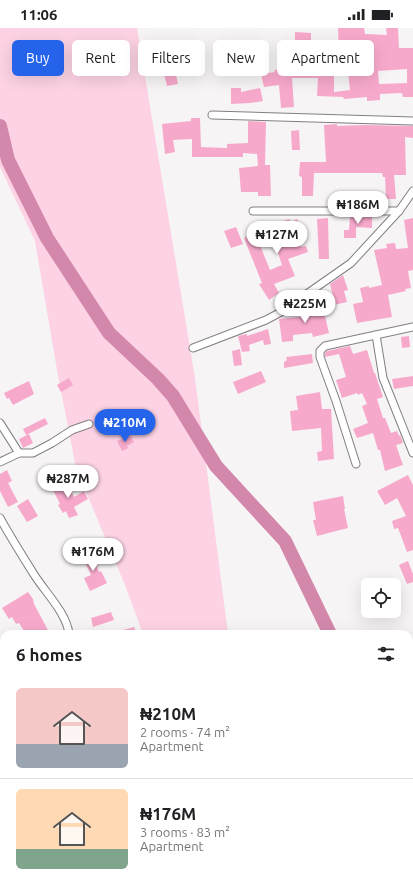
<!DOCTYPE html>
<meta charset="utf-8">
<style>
body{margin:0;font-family:Ubuntu,sans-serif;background:#f2f2f2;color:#202124;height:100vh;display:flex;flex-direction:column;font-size:15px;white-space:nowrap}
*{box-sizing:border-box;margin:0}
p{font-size:13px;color:#757577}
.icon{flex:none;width:22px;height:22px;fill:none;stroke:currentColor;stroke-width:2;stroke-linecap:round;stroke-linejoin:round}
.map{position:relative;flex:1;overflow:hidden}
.sheet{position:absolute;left:0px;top:602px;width:413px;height:256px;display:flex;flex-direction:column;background:#fff;border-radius:12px 12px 0 0;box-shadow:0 4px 16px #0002}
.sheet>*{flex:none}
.guide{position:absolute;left:12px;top:12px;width:389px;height:36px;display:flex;gap:8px}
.fabs{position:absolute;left:361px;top:550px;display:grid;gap:8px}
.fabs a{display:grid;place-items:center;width:40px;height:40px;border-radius:6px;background:#fff;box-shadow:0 4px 16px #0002;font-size:20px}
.price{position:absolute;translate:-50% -34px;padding:0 9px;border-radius:14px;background:#fff;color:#222;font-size:13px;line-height:26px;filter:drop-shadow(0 1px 2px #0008)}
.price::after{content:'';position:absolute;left:50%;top:24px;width:12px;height:9px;margin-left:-6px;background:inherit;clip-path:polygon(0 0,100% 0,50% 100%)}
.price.on{background:#2563eb;color:#fff}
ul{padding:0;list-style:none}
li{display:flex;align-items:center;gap:12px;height:100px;padding:0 16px}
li+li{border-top:1px solid #e0e0e0}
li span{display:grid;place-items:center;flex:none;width:112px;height:80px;border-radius:6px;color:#555}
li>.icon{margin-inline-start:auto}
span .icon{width:48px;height:48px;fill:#fffc;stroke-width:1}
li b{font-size:17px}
h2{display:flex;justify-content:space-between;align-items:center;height:48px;padding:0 16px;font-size:17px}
.tag{padding:0 14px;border-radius:6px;background:#fff;box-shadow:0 4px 16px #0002;font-size:14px;line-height:36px}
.tag.on{background:#2563eb;color:#fff}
.status{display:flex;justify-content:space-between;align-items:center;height:28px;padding:0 20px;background:#fff;direction:ltr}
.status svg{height:11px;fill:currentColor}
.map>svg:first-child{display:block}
.green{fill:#fcd2e4}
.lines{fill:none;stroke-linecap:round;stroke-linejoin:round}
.river{stroke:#d388ab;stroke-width:14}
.building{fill:#f7a9cc;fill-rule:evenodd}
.street-casing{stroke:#827f80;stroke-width:9}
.street{stroke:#fff;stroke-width:7}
</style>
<div class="status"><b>11:06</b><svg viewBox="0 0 49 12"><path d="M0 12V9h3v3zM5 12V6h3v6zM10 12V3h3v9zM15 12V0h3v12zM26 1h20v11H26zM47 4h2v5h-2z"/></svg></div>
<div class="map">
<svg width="413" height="858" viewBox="0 0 413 858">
<rect width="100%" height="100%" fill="#f7f4f5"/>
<!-- green -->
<g class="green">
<path d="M0 0H137L195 350 228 606H143L125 557 76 440 57 342 35 213 0 139Z"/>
<path d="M184 854H260L261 858H186Z"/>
</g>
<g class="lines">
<!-- river -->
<g class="river">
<path d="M0 98 8 132 47 210 109 305 158 351 173 368 216 438 285 513 330 606"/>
<path d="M387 854V858"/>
</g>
</g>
<!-- building -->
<g class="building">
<path d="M338 0H364L365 6 387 7 386 0H398L399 20H413V69H403L402 65 380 66V72L367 73V69L344 71 343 69 317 68 318 50H292L294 79 281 80 279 57 264 59 261 46 275 44 274 42 297 38V36L321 37 319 27 339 25ZM334 33 347 34 350 62 334 64ZM407 41V55L379 56 378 43Z"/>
<path d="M295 4 311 5V23H295Z"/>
<path d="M171 23 178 56 167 58 159 26Z"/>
<path d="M231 60H241V64L260 60 263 73 250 75 231 76Z"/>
<path d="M191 90H200L201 119 227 120V116L248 115V93L266 94 265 137H270L271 168H258V164H241L239 140 258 138 257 126 243 125V129H192V111L173 112 175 124 165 126 162 96 191 93Z"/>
<path d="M337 96V98L365 97 413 98V110L405 109 406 147H394L396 171H386L385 149H383L382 145H314L313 168H302V149L299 148 300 134H326L324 97Z"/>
<path d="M299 102 300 122H292L291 103Z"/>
<path d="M350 188H372V200L356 199V210H344V202H349Z"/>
<path d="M328 190 329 231H319L317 191Z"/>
<path d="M413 190V242L408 243 411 260 405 261 406 263 388 267 392 289 357 295 353 276 363 274 360 260 369 258V260L382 257 374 222 387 220 386 216 395 215 396 221 408 220 404 192Z"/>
<path d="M289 191 291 194 297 191 304 205 297 209 301 219 306 218 308 224 288 231 295 248 274 256 279 265 269 272 259 256 262 255 244 210 255 205 270 242 282 237 269 198Z"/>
<path d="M236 199 243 216 231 220 224 203Z"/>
<path d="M343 247 348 262 344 263 347 274 334 277 331 268H333L330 256Z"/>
<path d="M320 273 323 284H324L329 305 313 309 312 305 293 307V313L282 314 279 291 309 288 306 276Z"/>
<path d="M268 301 271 316 264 317 263 312 249 317 250 323 242 324 238 308 247 306V308Z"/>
<path d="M409 308 410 319 402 320 401 309Z"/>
<path d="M350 318 353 326 367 322 374 345H375L383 369 377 371 383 390H385L391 405 397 403 399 408 400 407 403 415 396 417 403 437 385 443 380 422H378L373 405 357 410 353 401 368 395 362 378 367 376 362 365 358 367 357 365 342 370 336 352 346 349 339 326 325 329V325L327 323Z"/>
<path d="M240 321 242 337 234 338 232 323Z"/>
<path d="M312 326 313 335 284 340V334L287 332 286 329Z"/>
<path d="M261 343 266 354 238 366 233 354Z"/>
<path d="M413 348V358L394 361 392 351Z"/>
<path d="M69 350 73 357 61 364 57 357Z"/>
<path d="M29 353 34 366 13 377 9 370 7 371 4 365Z"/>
<path d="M320 364 322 381H331L334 431 318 433 317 424 322 423 321 400 292 403 290 383 298 382 296 368Z"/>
<path d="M45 390 48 396 26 407 23 401Z"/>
<path d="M29 406 33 415 23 420 19 411Z"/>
<path d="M131 408 134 414 127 418 128 420 122 423 117 413Z"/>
<path d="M7 442 12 453 8 455 18 474 8 479 0 463V446Z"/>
<path d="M408 447 413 457V522L407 524 398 500 394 501 392 493 406 488 397 470 385 477 377 463Z"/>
<path d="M66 453 74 469 84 463 88 471 74 479 78 487 69 490 66 483 63 485 58 477 60 476 52 460Z"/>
<path d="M343 468 345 481H344L348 500 317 508 313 492H316L313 474Z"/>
<path d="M28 471 38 488 27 494 17 478Z"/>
<path d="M89 521 99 544 101 543 107 555 90 563 84 550 91 547 81 525Z"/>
<path d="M408 533 413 546V554L407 556 399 537Z"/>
<path d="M28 564 33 571 34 576 50 606H26L19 595 16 596 12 589 9 591 2 580Z"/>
<path d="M111 584 114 592 93 599 91 590Z"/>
<path d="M134 599 137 606H116V604Z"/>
</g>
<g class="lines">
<!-- street casing -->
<g class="street-casing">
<g id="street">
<path d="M212 87 413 93"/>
<path d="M253 183H399"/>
<path d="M376 307 383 350 413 425"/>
<path d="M193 320 266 292 281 284 351 235 399 183 413 163"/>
<path d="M0 395 19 425"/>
<path d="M0 434 19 425H33L52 415 72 402 89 396"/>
<path d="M356 436 336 373 320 329V323L325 318 413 299"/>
<path d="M0 490C11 510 23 529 35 548 46 565 67 586 69 606"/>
<path d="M0 661H4"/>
<path d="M0 763 4 790"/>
<path d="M0 834 4 833"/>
<path d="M106 854V858"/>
</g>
</g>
<!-- street -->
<use href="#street" class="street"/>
</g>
</svg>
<div class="fabs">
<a><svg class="icon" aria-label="locate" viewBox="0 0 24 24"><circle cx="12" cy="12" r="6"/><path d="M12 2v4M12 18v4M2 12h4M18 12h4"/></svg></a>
</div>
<b class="price" style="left:358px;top:197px">₦186M</b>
<b class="price" style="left:277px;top:227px">₦127M</b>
<b class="price" style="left:305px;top:296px">₦225M</b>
<b class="price on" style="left:125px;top:415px">₦210M</b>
<b class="price" style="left:68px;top:471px">₦287M</b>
<b class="price" style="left:93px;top:544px">₦176M</b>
<div class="guide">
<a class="tag on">Buy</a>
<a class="tag">Rent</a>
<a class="tag">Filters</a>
<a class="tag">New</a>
<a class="tag">Apartment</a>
</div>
<section class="sheet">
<h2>6 homes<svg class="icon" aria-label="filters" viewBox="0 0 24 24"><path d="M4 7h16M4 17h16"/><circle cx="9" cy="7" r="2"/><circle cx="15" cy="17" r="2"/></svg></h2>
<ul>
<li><span style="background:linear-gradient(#f6c9c9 70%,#9aa5b1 0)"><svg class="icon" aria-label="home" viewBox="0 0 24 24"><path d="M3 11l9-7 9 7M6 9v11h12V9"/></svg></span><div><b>₦210M</b><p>2 rooms · 74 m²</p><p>Apartment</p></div></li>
<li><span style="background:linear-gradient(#ffd9b3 75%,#7fa58c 0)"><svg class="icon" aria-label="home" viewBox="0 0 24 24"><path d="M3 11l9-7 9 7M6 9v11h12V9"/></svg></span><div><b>₦176M</b><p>3 rooms · 83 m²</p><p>Apartment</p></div></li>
</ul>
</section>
</div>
